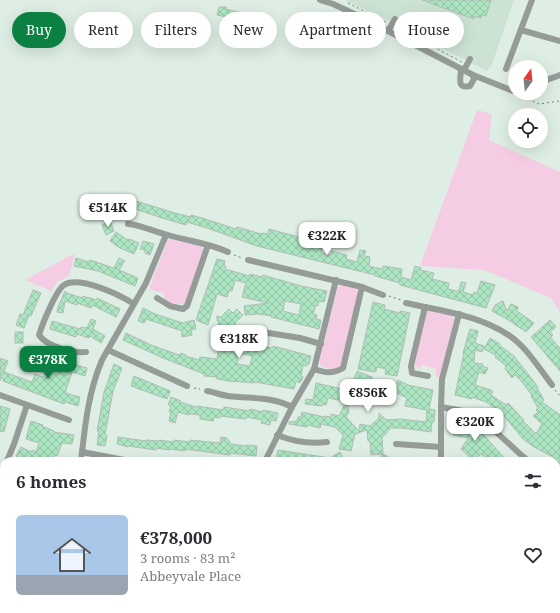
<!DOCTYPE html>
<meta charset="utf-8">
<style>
body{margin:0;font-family:"Noto Serif",serif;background:#f7f7f7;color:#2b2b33;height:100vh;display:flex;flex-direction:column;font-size:15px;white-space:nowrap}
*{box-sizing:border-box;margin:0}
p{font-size:13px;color:#7c7c81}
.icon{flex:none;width:22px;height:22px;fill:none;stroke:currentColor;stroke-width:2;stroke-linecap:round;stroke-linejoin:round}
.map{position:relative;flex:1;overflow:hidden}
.panel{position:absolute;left:0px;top:457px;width:560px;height:156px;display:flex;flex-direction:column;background:#fff;border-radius:12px 12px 0 0;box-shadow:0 4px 16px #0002}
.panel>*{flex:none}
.banner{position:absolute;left:12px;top:12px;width:536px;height:36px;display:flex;gap:8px}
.needle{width:26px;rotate:15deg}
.fabs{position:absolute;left:508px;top:60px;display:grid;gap:8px}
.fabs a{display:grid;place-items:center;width:40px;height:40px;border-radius:50%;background:#fff;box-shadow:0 4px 16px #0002;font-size:20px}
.price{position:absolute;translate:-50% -34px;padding:0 9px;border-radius:8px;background:#fff;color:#222;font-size:13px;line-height:26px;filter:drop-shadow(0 1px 2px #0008)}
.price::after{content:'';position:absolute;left:50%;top:24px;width:12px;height:9px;margin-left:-6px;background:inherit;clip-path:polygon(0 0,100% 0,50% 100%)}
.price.selected{background:#0b8043;color:#fff}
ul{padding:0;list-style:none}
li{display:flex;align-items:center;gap:12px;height:100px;padding:0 16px}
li+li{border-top:1px solid #e1e1e2}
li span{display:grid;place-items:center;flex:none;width:112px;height:80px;border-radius:6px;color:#555}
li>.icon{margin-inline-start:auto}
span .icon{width:48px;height:48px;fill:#fffc;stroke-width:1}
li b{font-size:17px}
h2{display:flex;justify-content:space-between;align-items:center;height:48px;padding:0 16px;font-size:17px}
.tag{padding:0 14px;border-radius:18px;background:#fff;box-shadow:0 4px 16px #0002;font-size:14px;line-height:36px}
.tag.selected{background:#0b8043;color:#fff}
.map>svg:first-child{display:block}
.built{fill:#cce3d4}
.green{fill:#f4cde5}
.building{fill:url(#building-cross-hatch);stroke:#aebdb3;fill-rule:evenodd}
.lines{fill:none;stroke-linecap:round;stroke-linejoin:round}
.path{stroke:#747f78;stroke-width:1;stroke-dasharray:2 3;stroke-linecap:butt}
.minor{stroke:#959c97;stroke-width:6}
</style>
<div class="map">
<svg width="560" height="613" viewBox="0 0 560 613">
<defs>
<pattern id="building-cross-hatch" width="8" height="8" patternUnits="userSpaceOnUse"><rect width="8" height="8" fill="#ace5c1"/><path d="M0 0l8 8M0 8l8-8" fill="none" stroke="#93c3a5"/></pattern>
</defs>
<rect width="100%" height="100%" fill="#deeee4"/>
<!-- built -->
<g class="built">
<path d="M345 0H514L492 64 487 71 387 20Z"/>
<path d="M440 609H535L533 613H439Z"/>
</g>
<!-- green -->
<g class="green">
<path d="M477 110 492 114 489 140 560 172V313L551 298 484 270 420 266Z"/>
<path d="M168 239 200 245 202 247 203 250 187 305 166 302 163 293 149 289Z"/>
<path d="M75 253 69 276 57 282 50 293 49 290 25 280Z"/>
<path d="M341 285 355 288 358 293 341 366C334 371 327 369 320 365V358L338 287Z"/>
<path d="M428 310 450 314 454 319 441 378 436 377V369L422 365 420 370 415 365 425 315Z"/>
</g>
<!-- building -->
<g class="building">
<path d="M422 0H491L486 16 482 15 481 18 474 16V19Z"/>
<path d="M219 7H226V9L259 17 258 24 217 15Z"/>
<path d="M126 198 175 213 191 217V215L202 218 236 229 237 227 261 234 262 233 267 234 269 229 318 242 319 239 324 241 321 253 331 255 332 251 347 255 346 259 357 262 360 250 366 251 364 256 370 257 369 266 382 269 383 266 402 269 401 277 411 280 415 266 421 268 420 270 434 273 432 279 449 283 448 289 457 291H459L461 282 466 283 463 292 473 295 474 292 477 293 481 281 495 285 486 308 400 285V283L375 276V275L257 246 207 228 187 222 186 225 162 218 124 205Z"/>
<path d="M115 202 121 208 112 216 106 209Z"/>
<path d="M110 221 114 231 106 235 102 225Z"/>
<path d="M116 232 128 240 129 239 139 243 134 254 120 248 110 241Z"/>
<path d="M143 241 154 244 150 255 145 253V250L140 249Z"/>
<path d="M76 258 89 262 90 260 114 268 119 258 125 261 119 270 138 278 135 286 98 271 74 266Z"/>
<path d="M217 259 225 261 224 266H226L225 269 249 276 250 274 262 277 263 275 301 286 327 291 324 302 319 301 318 306 316 305 313 314 317 315 316 319 321 320 319 329 271 317 272 316 258 314 245 315 244 306 268 303 242 297 246 283 235 280 232 291H229L227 297 217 294 208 325 196 320ZM285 301 301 304 299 315 283 311Z"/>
<path d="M33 290 41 293 31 316 29 315 24 328 16 325 20 314 23 315Z"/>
<path d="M65 291 67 293 82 298 83 296 96 300 97 298 120 309 116 317 92 305 91 308 77 303V305L65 301 63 313 57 312 58 307Z"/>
<path d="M503 301 507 311 511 304 518 307 517 311 534 323 526 332 510 321 492 311 495 305Z"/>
<path d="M373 302 385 305 384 309 400 313V311L410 313 397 376 385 374 386 369 377 367 376 371 374 372 358 369Z"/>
<path d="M143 308 155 314 183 323 194 320 196 329 191 330 192 335 182 337V331L146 319 144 323 138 321Z"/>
<path d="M229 309 233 313 237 309 243 315 235 323V339L246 346 258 349 259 345 272 348 273 346 311 356 309 364H307L306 366 303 365 301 376 303 377 300 383 296 381 294 389 255 382V383L228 381 217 379V377L204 376V374L163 358 123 340 126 333 151 345 179 355 181 353 186 355V356L199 360 200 357 217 359 219 347 221 346 220 344 234 336H219V334H217V329L219 321H217V316L221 317ZM239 353 252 356 250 366 237 364Z"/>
<path d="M91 319 96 321 93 329 105 336 101 343 90 336 89 338 77 334 76 337 50 329 52 321 80 329 81 327 87 328Z"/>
<path d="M550 320 556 327 550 332 553 335 550 337 560 348V371L531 337Z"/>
<path d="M470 329 478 331 475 343 484 346 482 352 475 350 474 363 483 364 482 366 488 368 485 374 479 372 475 385 491 390 493 392 491 395 506 405 508 403 524 420 523 421 536 434 542 424 533 416 538 412 536 410 538 408 531 396 532 395 522 382 515 375 512 378 505 369 506 366 495 357 496 355 484 349 490 338 500 344 499 345 514 356 538 387 537 388 544 400 542 402 560 415V464L554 460 555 458 534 447 523 439 504 416 495 408 486 402 472 397V399L455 395 464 353H463Z"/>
<rect x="15" y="332" width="8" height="11"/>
<path d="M36 354 87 368 85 376 72 372 65 393 80 397 78 406 65 402 64 404 3 381 4 379 1 378 0 381V358L8 361 4 372 32 382 35 374 46 378 47 377 51 379 47 376 49 369 47 368V366L34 362Z"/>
<path d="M114 364 122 368 113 391 105 435 107 436 105 446 97 445 99 431H97L104 392Z"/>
<path d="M357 371 372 377V379L374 380 373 386 369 384 368 386 364 384 358 390 348 395 351 396 353 399 347 403 349 411 346 417 359 431 360 424 370 426 379 418V413L386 420 401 419 426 422 427 410 405 406 407 398 390 390 392 385 395 386 398 380 408 385 433 390 429 409 435 410 434 422H432L431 432 402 428H391L382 438 383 454 396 461H378L382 454 371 455 370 441H368L367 430 355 434 351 451 339 449 343 435 335 427 321 424 320 428 308 425 307 427 289 424V422L297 421 298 417H301L302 412 324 417V416L331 417V414L339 416 345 404 344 405 343 400H338L328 398 326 405 323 404 322 406 305 404 306 399 313 400 316 383 342 389 352 384Z"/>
<path d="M134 376 170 391 167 399 131 386Z"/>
<path d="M171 397 181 401 180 402 196 407 197 406 223 410 224 407 250 411V409L263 412V410L278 413 276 421 271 420 270 425 261 423 262 420 247 417 246 419 220 416V418L214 417 213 421 200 419V415L189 414 188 415 178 412 175 423 169 421 171 412H169L171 406 168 405Z"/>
<path d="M0 406 10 409 4 432 0 431Z"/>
<path d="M449 420 468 423 474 427 482 433 507 461H491L488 457 486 459 481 454 474 461H466L469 456 461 449 468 438 453 435V433L449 432Z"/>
<path d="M31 421 43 425 42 426 54 431V432L74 435 72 444 62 443 57 456 55 455 53 461H26L16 456 21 447 31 452 32 450 36 452 39 443 26 439Z"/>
<path d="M118 437 146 441V440L159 441V440L174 442V440L190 442V440L220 443 221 437 227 438 231 444 246 446V445L257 446 256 456 230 453V455L185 449V451L170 449V450L156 448V450L128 446V447L117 444Z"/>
<path d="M278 450 330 458 340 452 345 461H282L283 460 276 459Z"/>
</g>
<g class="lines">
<!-- path -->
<g class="path">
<path d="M348 3 386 22"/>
<path d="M398 28 462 62"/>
<path d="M519 95 539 104 560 101"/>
<path d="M234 255 242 258"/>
<path d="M389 296 401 300"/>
<path d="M194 388 200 389"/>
<path d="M555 390 560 396"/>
<path d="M178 459 180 461"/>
<path d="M189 461H190"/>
<path d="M157 613 163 611 167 613"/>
<path d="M293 613V609"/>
</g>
<!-- minor -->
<g class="minor">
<path d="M320 0 333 4 361 17 473 75 513 91H515"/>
<path d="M521 30 560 41"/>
<path d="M388 31 395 19"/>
<path d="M461 69C461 78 456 89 470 86L474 79 473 75"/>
<path d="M506 69 532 0"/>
<path d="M464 70 470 59"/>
<path d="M541 82 560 75"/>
<path d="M128 224C142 225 154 232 168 235 188 241 209 243 228 252"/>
<path d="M248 260 362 287 383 295"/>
<path d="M157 298 170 306 183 309 187 306 208 245"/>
<path d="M406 303C442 311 479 315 510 336 527 348 539 368 552 385"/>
<path d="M425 307 411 366 412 373 428 376"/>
<path d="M250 330 300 338 321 344"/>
<path d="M108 350 187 386"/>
<path d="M86 352C73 353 47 347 39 335 42 325 56 290 64 285 79 275 120 295 134 304"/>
<path d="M314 369C325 373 333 374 343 368L362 287"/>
<path d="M207 391C214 392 221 395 228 396 250 399 271 396 292 407"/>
<path d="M0 395 69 420"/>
<path d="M441 407 463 411 482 419 519 453 525 458"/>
<path d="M277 435C292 441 311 444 327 442"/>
<path d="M396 444 441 447"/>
<path d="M82 452 130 461"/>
<path d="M7 461 14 444 27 405"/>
<path d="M81 461C85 426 88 393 102 360L146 283 166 235"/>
<path d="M265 461 292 407 314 369 336 280"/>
<path d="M441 461V407L442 379 459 314"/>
<path d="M0 473 4 466"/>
<path d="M556 477 560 480"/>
<path d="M0 536 4 538"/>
<path d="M556 558 560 560"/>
<path d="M556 588 560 584"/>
<path d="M556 593 560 595"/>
<path d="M0 602H4"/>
<path d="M29 609 37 612 43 609"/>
<path d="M59 609 69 613"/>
<path d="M125 609 145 613"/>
<path d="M223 609 224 613"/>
<path d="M175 613 182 609"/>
<path d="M364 613V609"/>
<path d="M435 613 436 609"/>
<path d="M527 613 529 609"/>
<path d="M538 613 540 609"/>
</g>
</g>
</svg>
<div class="fabs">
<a><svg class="needle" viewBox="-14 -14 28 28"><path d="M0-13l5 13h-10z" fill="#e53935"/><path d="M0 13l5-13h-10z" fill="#7c7c81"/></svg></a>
<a><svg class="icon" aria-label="locate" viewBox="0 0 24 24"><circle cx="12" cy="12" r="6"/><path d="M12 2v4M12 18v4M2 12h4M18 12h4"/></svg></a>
</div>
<b class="price" style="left:108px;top:228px">€514K</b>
<b class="price" style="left:327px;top:256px">€322K</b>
<b class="price" style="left:239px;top:359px">€318K</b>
<b class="price selected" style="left:48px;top:380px">€378K</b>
<b class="price" style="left:368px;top:413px">€856K</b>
<b class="price" style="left:475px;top:442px">€320K</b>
<div class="banner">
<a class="tag selected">Buy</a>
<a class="tag">Rent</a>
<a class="tag">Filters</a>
<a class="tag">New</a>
<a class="tag">Apartment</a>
<a class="tag">House</a>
</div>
<section class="panel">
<h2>6 homes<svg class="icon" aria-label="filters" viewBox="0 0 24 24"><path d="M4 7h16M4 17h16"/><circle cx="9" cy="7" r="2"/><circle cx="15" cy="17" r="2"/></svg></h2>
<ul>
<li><span style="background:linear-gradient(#a9c7e8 75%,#9aa5b1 0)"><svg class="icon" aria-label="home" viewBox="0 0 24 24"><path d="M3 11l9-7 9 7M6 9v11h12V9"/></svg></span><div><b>€378,000</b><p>3 rooms · 83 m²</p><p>Abbeyvale Place</p></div><svg class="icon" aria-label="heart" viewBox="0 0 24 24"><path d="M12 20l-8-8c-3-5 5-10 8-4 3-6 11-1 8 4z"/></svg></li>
</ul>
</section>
</div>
